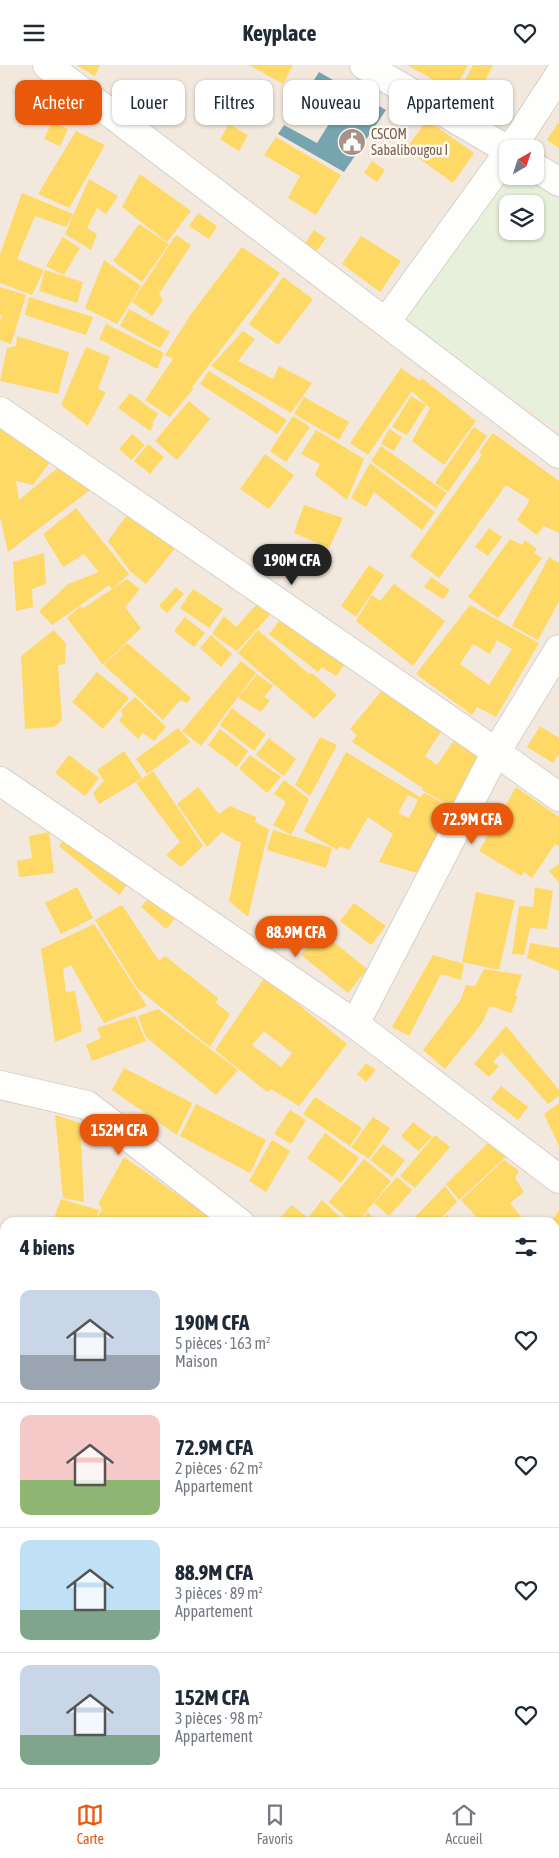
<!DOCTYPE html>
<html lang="fr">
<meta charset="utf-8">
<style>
body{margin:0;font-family:"Asap Condensed",sans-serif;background:#f6f6f7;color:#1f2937;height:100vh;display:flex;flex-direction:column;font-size:19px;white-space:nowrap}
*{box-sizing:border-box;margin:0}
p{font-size:16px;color:#747a83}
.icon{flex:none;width:28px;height:28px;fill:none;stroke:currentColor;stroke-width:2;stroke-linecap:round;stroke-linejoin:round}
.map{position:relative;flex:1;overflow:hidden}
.panel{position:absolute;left:0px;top:1152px;width:560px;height:571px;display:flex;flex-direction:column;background:#fff;border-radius:15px 15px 0 0;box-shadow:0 1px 4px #0004}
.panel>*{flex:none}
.banner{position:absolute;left:15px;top:15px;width:530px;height:45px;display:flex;gap:10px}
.needle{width:32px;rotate:39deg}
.tools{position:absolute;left:499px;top:75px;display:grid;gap:10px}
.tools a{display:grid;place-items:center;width:45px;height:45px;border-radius:10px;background:#fff;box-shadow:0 1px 4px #0004;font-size:25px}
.price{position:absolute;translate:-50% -42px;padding:0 11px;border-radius:18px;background:#ea580c;color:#fff;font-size:16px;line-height:32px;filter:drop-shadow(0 1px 2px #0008)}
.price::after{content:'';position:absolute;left:50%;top:30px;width:15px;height:11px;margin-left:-8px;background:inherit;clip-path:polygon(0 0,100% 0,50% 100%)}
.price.active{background:#222;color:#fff}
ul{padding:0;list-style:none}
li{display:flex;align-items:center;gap:15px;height:125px;padding:0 20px}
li+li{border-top:1px solid #e0e1e3}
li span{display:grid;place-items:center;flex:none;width:140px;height:100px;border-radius:10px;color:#555}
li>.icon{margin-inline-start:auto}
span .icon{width:60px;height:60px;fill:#fffc;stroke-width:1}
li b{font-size:21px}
h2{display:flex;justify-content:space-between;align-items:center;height:60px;padding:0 20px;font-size:21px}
.tag{padding:0 18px;border-radius:10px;background:#fff;box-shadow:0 1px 4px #0004;font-size:18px;line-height:45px}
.tag.active{background:#ea580c;color:#fff}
header{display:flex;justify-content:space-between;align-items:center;height:65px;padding:0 20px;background:#fff;font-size:22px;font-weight:700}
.menu{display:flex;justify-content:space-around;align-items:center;height:70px;border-top:1px solid #e0e1e3;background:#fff;font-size:14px;color:#747a83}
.menu a{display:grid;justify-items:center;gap:2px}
.menu .active{color:#ea580c}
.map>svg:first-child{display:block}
.residential{fill:#f2e8de;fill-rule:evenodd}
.green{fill:#e7f0db;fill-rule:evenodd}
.homes{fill:#ffd966;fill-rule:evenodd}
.public{fill:#76a5af}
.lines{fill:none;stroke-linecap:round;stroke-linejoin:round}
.stream{stroke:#d0e8ea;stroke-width:10}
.street-casing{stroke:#d7d1cb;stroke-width:30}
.street{stroke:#fefefd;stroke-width:28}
.labels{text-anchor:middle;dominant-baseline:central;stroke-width:5;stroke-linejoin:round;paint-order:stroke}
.poi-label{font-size:14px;fill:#7a5c4d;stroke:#fffaf3;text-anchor:start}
</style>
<header><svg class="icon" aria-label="menu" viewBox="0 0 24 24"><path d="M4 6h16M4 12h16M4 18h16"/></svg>Keyplace<svg class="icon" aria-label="heart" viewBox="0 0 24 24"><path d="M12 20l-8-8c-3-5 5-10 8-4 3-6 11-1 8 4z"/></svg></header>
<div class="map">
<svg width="559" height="1723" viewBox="0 0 559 1723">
<rect width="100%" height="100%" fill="#f9f5f0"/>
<!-- residential -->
<path class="residential" d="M0 0H559V1723H0ZM508 84H535V111H508ZM508 139H535V166H508ZM5 1158H555V1719H5Z"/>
<!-- green -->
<path class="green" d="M508 111H525L559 136V365L388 245ZM508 139H535V166H508Z"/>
<!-- homes -->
<g class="homes">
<path d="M76 0H100L95 11Z"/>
<path d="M249 0H293L283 19Z"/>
<path d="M407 0H468L454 26Z"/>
<path d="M473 0H493L481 24 465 15Z"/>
<path d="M427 55 474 88 453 118 406 84Z"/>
<path d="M52 57 68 64 60 81 44 74Z"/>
<path d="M558 58 559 59V83L547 75Z"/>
<path d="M229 59 248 70 239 86 220 74Z"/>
<path d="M76 66 105 80 69 143 38 129Z"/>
<path d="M276 72 341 110 316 150 288 133 300 111 264 90Z"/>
<path d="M372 96 385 105 377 117 364 108Z"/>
<path d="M140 109 191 146 167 177 122 142Z"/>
<path d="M89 114 118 131 106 149 97 143 87 163 97 169 91 185 65 169Z"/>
<path d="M22 128 73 149 66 162 35 151 17 194 44 205 32 230 0 218V189Z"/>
<path d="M198 148 217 161 209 174 189 161Z"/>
<path d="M139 159 169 179 142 217 113 196Z"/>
<path d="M314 165 326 173 317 186 305 178Z"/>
<path d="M176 170 191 180 159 229 163 235 152 251 132 237Z"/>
<path d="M361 171 401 196 380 227 342 199Z"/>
<path d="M63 172 80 183 64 210 46 201Z"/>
<path d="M242 182 280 208 192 322 193 324 170 352 145 335 173 294 165 290 191 249Z"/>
<path d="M104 195 141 221 117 259 85 243Z"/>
<path d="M45 205 83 217 77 238 39 226Z"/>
<path d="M283 212 313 234 278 280 249 259Z"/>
<path d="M0 222 26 230 11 279 0 275V256L2 250H0Z"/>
<path d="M29 232 93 252 86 270 25 250Z"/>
<path d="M129 244 170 267 160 283 120 261Z"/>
<path d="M106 259 164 288 157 304 99 274Z"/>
<path d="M243 266 255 274 238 296 273 314 279 301 312 318 291 348 211 301Z"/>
<path d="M17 271 69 287 58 329 0 316 7 283 16 281Z"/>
<path d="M86 282 110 292 98 324 106 327 88 361 61 340Z"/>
<path d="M401 303 420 316 422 313 476 356 444 400 412 376 430 343 412 326 368 390 350 378Z"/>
<path d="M209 306 287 355 277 369 200 319Z"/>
<path d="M130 328 158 349 152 358 154 359 150 366 118 343Z"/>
<path d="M411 331 426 340 407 370 392 362Z"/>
<path d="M304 332 349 357 339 375 294 349Z"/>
<path d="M189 336 210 354 177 395 155 376Z"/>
<path d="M0 350 56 389 33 420 16 416 19 435 67 395 98 419 8 487 0 452Z"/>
<path d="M293 351 310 362 286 397 270 386Z"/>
<path d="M474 362 487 371 448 427 435 418Z"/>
<path d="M389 364 402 372 394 386 381 379Z"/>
<path d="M316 365 364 394 347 435 315 410 320 399 301 389Z"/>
<path d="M493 368 559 416V468L544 461 537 470 517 455 530 435 506 420 439 513 410 491 482 390 479 387Z"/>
<path d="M132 369 145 380 131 395 119 384Z"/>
<path d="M148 379 164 392 150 409 134 396Z"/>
<path d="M381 381 447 428 436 443 371 396Z"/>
<path d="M265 389 294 410 269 444 240 424Z"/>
<path d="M370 398 435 447 422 465 374 427 366 442 351 433Z"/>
<path d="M304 440 343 453 329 483 294 468Z"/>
<path d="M76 443 129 509 112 524 109 520 52 560 39 546 68 519 99 507 84 489 63 502 43 469Z"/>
<path d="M127 450 180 477 146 519 130 506 108 476Z"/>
<path d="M489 463 502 472 488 491 475 482Z"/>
<path d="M510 474 522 480 525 475 537 484 534 488 542 493 498 553 468 532Z"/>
<path d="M44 488 46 519 32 524 33 542 16 546 13 497Z"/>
<path d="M549 492 559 498V536L538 575 512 561Z"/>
<path d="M369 500 384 510 356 552 341 541Z"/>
<path d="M431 512 450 525 443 534 424 522Z"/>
<path d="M127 514 140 524 125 542 141 563 103 600 67 553 81 541 82 544Z"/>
<path d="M394 519 445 556 413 601 356 556 372 530 380 536Z"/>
<path d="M176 522 184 529 167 548 159 541Z"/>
<path d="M193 524 223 544 209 563 180 543Z"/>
<path d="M260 536 274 545 237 586 212 569 224 551 236 562Z"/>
<path d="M470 540 539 578 496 652 477 642 472 650 416 609ZM497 575 512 584 489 620 460 599 473 579 490 589Z"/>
<path d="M185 552 205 568 194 582 174 566Z"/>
<path d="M281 554 347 596 336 611 322 602 318 607 269 569Z"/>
<path d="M54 565 66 579 65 599 58 600 62 655 54 662 25 664 21 591Z"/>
<path d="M258 565 309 609 312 608 337 630 314 654 238 588Z"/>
<path d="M211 570 232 589 221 602 200 583Z"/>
<path d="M127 578 191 633 187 638 180 635 163 655 104 600Z"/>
<path d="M241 596 256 608 201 681 182 666Z"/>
<path d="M97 607 129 633 103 664 72 637Z"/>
<path d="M257 609 273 621 264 632 270 635 261 647 238 633Z"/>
<path d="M384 623 442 665 425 691 437 700 455 674 481 693 454 743 422 725 423 723 352 677 357 670 350 664Z"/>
<path d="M135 632 166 662 154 676 143 668 138 674 119 656 123 650 121 645Z"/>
<path d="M232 643 266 669 254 686 220 660Z"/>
<path d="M540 661 559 673V689L553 698 527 682Z"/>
<path d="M178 663 190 677 147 709 136 694Z"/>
<path d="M220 664 248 686 237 702 208 680Z"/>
<path d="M320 672 337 680 310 731 295 720Z"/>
<path d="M269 673 296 694 284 711 256 690Z"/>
<path d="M124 686 142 713 99 739 93 728 104 716 97 705Z"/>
<path d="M346 687 420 732 424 728 453 743 417 808 379 797 393 769 368 752 349 785 340 781 337 785 304 766ZM408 730 418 735 409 753 398 748Z"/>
<path d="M69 690 99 713 85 731 55 708Z"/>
<path d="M250 690 281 712 267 728 239 704Z"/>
<path d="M153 706 203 781 181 802 166 790 180 777 136 718Z"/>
<path d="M284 715 309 734 291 770 273 760 286 737 274 729Z"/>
<path d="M198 722 219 749 230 741 256 752 255 757 269 764 248 852 229 836 241 777 236 776 222 767 207 782 177 739Z"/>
<path d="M516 722 559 752V781L555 779 532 813 524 807 521 811 479 786Z"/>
<path d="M273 765 332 783 326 803 267 785Z"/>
<path d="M49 767 54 808 19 812 17 796 32 793 29 771Z"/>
<path d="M70 767 131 815 119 830 59 781Z"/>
<path d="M559 799V818L549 806Z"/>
<path d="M77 822 93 853 61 869 45 838Z"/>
<path d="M535 822 553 826 547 864 530 863 524 890 512 889 519 841 533 842Z"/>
<path d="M476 827 515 835 499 905 462 897Z"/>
<path d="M152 829 177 851 166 864 141 842Z"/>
<path d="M354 838 386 861 371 880 340 856Z"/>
<path d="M122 840 159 896 165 891 218 933 216 938 230 949 210 982 137 923 95 855Z"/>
<path d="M94 859 147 941 104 958 71 900 63 904 66 927 75 926 82 966 55 977 41 884Z"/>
<path d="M320 866 367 904 348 928 301 890Z"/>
<path d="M530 878 559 883V906L527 893Z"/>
<path d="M433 890 464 899 461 915 441 909 409 971 392 962Z"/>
<path d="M484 904 522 910 515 930 518 931 511 948 490 941 482 958 445 1004 423 985 460 936 466 920 475 921Z"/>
<path d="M265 912 347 979 299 1041 271 1024 267 1027 215 985ZM264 966 292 988 281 1002 252 980Z"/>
<path d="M158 944 238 1005 216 1030 146 972 138 951Z"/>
<path d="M135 951 146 976 92 996 86 980 101 973 97 963Z"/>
<path d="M506 961 559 1025V1031L548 1039 502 987 493 997 499 1001 489 1012 474 999Z"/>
<path d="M366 998 376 1005 366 1017 357 1009Z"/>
<path d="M124 1003 192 1038 177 1070 112 1025Z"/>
<path d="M501 1021 528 1042 518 1055 491 1034Z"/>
<path d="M315 1032 362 1063 350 1081 303 1049Z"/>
<path d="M559 1038V1081L544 1049Z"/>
<path d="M196 1039 266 1075 250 1108 180 1071Z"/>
<path d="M290 1045 306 1055 291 1079 274 1069Z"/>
<path d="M55 1050 80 1058 84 1137 63 1133Z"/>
<path d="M373 1052 390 1063 369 1094 351 1082Z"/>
<path d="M413 1057 432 1072 418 1086 401 1071Z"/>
<path d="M325 1068 359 1093 341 1118 307 1093Z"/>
<path d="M435 1070 450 1082 415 1123 400 1111Z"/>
<path d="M272 1075 290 1086 266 1127 249 1116Z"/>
<path d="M491 1075 507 1091 459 1135 446 1119Z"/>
<path d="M383 1079 405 1095 392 1112 370 1095Z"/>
<path d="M124 1092 218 1158H95L102 1143 98 1139Z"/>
<path d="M364 1094 391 1116 357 1158H353L329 1137Z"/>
<path d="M504 1095 519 1106 515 1113 524 1127 510 1138 524 1155 520 1158H482L461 1135Z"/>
<path d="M397 1112 412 1125 389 1151 374 1138Z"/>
<path d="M445 1121 457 1137 436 1158H409Z"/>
<path d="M61 1134 99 1145 95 1158H68L54 1153Z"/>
<path d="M322 1135 346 1158 277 1156 292 1140 308 1153Z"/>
<path d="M559 1145V1207L555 1209V1158H550Z"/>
<path d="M368 1147 377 1158H359Z"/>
<path d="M447 1150 454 1158H440Z"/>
<path d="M559 1332V1358L555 1355V1337Z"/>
<path d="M555 1478 559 1481V1506L555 1503Z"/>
<path d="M558 1509 559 1510V1553L555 1549V1512Z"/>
<path d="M5 1580V1624L0 1629V1584Z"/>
<path d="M5 1671V1704L0 1698V1691L4 1685 0 1682V1677Z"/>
<path d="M555 1698 559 1702V1714L555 1718Z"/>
<path d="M0 1711 5 1719 10 1723H0Z"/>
<path d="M41 1719H73L70 1723H37Z"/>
<path d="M373 1719H402L409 1723H378Z"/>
<path d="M454 1719H501L498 1723H450Z"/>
<path d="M513 1719H554L550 1723H510Z"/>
</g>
<!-- public -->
<path class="public" d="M319 7 386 45 344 107 278 69 284 60 317 78 332 54 301 36Z"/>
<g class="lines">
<!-- stream -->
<path class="stream" d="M0 1517 5 1507"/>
<!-- street casing -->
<g class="street-casing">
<g id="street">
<path d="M47 0 559 389"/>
<path d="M364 0 508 85"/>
<path d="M511 84 559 10"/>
<path d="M535 102 559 117"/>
<path d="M386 257 508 88"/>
<path d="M0 346 496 687 559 732"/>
<path d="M0 716 355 959 559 1114"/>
<path d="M355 959 496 687 559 584"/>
<path d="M0 1020 87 1040 240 1158"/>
<path d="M555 1224 559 1222"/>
<path d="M0 1262 5 1264"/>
<path d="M555 1408 559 1411"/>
<path d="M0 1532 5 1540"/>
<path d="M555 1665 559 1669"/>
<path d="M123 1719 125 1723"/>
</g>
</g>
<!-- street -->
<use href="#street" class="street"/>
</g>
<!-- icons -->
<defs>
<g id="civic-disc" transform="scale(1.4375)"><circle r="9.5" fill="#a69286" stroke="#fffaf3"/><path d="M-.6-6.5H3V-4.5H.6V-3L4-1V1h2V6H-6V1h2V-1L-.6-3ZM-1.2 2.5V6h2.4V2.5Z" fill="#fff"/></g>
</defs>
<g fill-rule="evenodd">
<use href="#civic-disc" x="352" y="77"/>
</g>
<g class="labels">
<!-- poi labels -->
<g class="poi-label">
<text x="371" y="69">CSCOM<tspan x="371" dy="16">Sabalibougou I</tspan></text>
</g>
</g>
</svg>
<div class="tools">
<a><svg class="needle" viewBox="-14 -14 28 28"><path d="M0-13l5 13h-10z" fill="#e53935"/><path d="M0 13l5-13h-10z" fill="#747a83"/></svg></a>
<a><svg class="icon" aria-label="layers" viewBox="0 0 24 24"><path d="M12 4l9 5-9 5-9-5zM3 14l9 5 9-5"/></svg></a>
</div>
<b class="price active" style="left:292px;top:521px">190M CFA</b>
<b class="price" style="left:472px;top:780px">72.9M CFA</b>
<b class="price" style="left:296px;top:893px">88.9M CFA</b>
<b class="price" style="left:119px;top:1091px">152M CFA</b>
<div class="banner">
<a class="tag active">Acheter</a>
<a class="tag">Louer</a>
<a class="tag">Filtres</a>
<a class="tag">Nouveau</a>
<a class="tag">Appartement</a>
</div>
<section class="panel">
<h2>4 biens<svg class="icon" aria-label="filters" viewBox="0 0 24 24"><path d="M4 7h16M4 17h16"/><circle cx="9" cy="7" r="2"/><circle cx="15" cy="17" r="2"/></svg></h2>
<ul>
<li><span style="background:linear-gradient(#c9d6e8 65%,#9aa5b1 0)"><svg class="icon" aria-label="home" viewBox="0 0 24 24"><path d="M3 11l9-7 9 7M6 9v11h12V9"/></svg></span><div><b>190M CFA</b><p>5 pièces · 163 m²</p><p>Maison</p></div><svg class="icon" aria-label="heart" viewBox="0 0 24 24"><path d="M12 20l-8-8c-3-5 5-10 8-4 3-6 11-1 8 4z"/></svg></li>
<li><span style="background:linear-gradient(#f6c9c9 65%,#8fb573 0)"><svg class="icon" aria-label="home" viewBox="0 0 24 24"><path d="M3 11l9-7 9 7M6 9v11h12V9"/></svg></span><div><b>72.9M CFA</b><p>2 pièces · 62 m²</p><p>Appartement</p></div><svg class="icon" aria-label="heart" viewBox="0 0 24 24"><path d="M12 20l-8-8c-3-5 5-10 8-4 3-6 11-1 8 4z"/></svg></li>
<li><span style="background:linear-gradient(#bfe0f5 70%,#7fa58c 0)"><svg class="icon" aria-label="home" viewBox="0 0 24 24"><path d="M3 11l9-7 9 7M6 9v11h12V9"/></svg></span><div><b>88.9M CFA</b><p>3 pièces · 89 m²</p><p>Appartement</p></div><svg class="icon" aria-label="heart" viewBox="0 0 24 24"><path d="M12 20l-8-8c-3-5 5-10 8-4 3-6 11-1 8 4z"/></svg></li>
<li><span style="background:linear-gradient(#c9d6e8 70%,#7fa58c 0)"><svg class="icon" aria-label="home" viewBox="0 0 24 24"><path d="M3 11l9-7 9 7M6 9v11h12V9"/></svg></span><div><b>152M CFA</b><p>3 pièces · 98 m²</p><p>Appartement</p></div><svg class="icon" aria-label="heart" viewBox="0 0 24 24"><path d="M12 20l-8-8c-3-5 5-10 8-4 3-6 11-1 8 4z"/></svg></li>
</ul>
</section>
</div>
<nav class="menu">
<a class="active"><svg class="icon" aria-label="map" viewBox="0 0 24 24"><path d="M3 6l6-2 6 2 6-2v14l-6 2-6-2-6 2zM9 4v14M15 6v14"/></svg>Carte</a>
<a><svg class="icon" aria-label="saved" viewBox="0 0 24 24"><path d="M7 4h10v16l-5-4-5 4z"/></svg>Favoris</a>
<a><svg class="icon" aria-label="home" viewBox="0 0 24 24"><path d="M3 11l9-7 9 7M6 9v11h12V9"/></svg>Accueil</a>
</nav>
